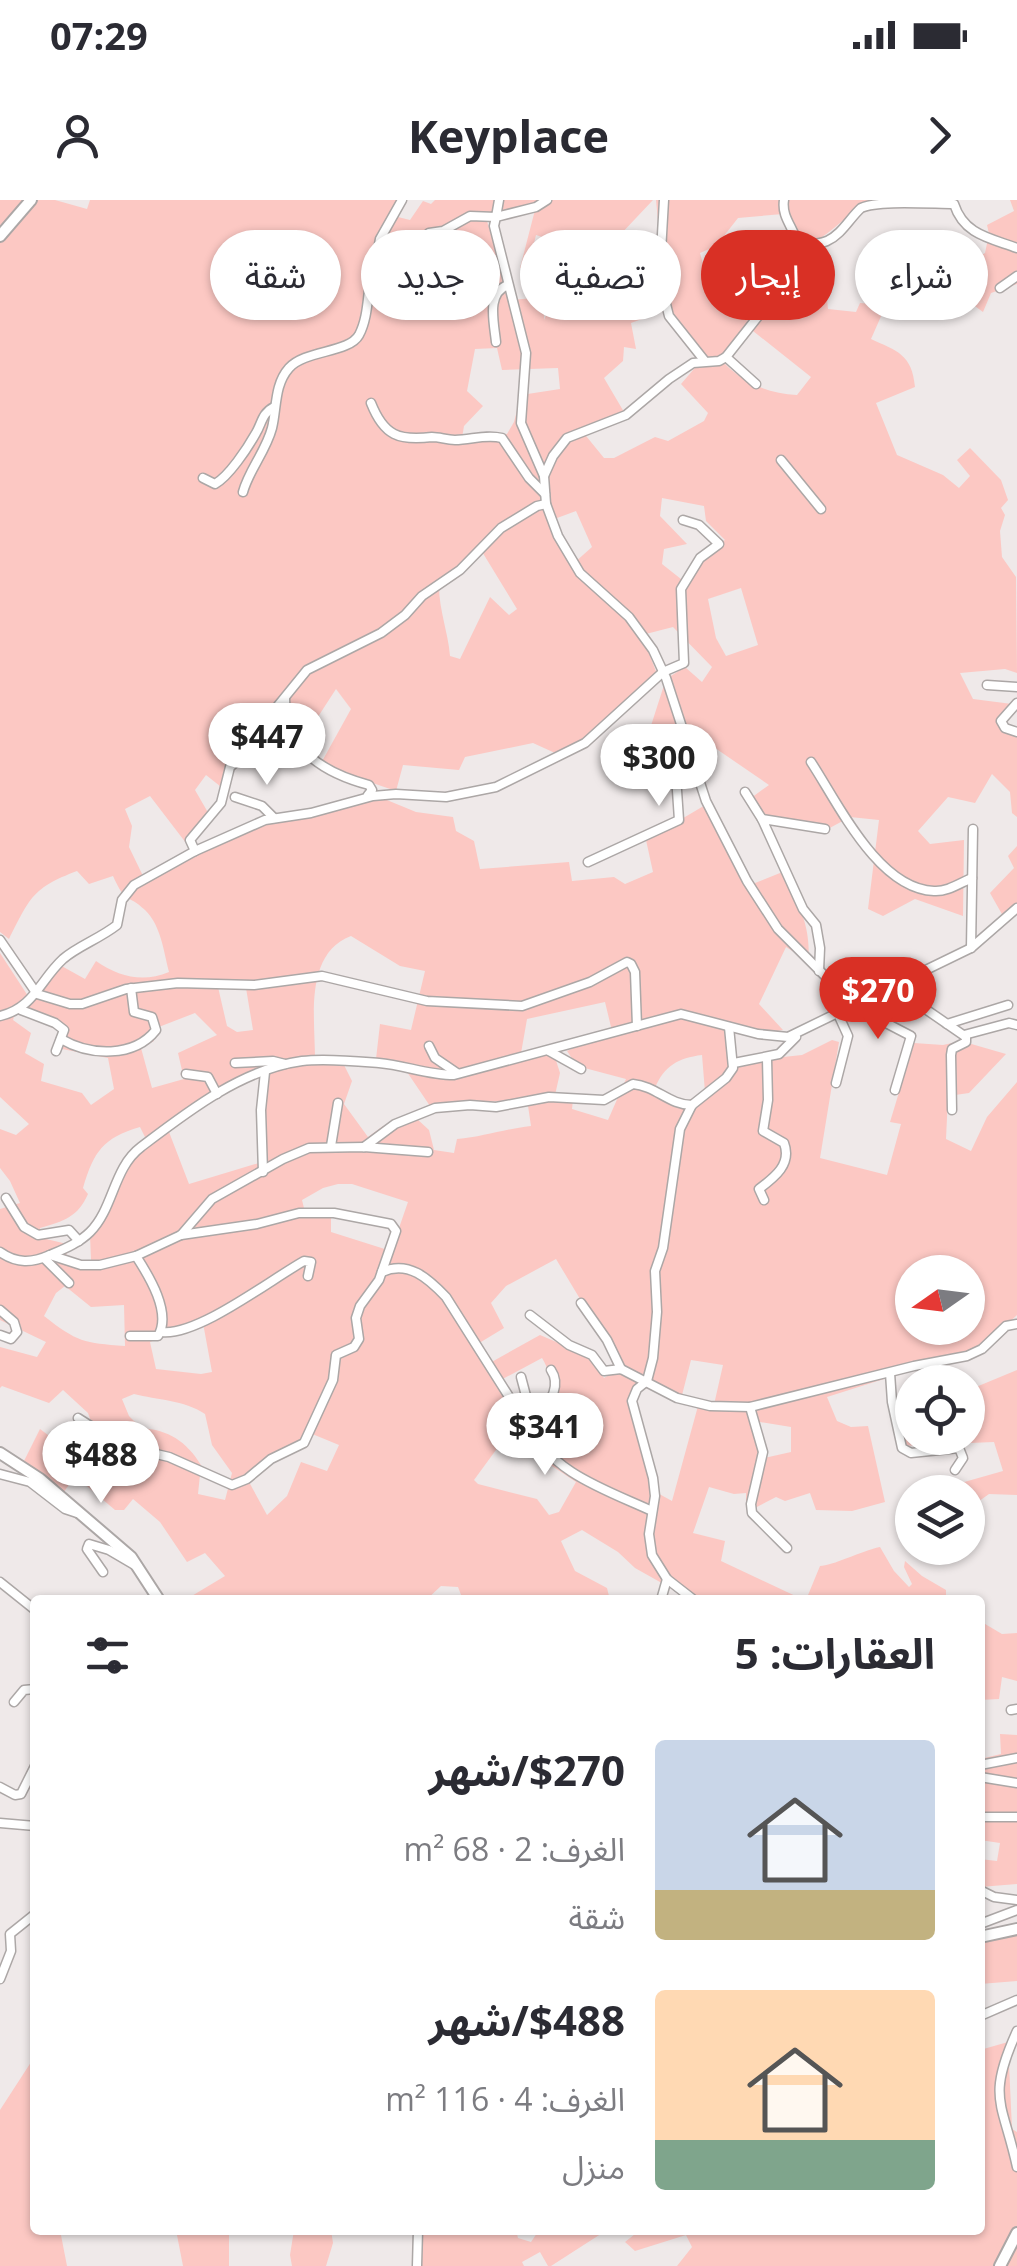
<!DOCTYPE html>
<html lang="ar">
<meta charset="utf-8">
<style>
body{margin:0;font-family:"Open Sans","Noto Sans Arabic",sans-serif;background:#f2f2f3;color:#2b2b33;direction:rtl;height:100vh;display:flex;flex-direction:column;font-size:38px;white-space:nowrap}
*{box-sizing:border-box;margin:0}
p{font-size:32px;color:#7c7c81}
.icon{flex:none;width:55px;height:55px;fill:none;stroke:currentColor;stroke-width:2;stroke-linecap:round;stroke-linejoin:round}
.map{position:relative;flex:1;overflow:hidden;direction:ltr}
.drawer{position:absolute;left:30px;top:1395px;width:955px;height:640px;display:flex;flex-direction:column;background:#fff;border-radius:10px;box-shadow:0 2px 8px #0004;direction:rtl}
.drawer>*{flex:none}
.hud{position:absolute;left:30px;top:30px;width:958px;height:90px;direction:rtl;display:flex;gap:20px}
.needle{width:65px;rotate:256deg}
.tools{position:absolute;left:895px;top:1055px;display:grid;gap:20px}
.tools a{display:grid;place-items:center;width:90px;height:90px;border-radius:50%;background:#fff;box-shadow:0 2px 8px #0004;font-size:50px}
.price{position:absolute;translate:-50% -85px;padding:0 22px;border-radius:35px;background:#fff;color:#222;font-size:32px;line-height:65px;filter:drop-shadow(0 2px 5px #0008)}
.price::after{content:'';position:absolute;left:50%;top:60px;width:30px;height:22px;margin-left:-15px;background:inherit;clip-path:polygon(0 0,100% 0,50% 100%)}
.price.on{background:#d93025;color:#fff}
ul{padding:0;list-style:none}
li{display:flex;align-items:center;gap:30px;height:250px;padding:0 50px}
li span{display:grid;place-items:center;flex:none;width:280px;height:200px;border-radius:10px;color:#555}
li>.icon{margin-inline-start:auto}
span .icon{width:120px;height:120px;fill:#fffc;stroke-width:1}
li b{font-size:42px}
h2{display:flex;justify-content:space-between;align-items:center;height:120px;padding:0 50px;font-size:42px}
.chip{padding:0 35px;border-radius:45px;background:#fff;box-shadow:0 2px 8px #0004;font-size:35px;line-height:90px}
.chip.on{background:#d93025;color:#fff}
.status{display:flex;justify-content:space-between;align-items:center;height:70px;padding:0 50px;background:#fff;direction:ltr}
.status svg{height:28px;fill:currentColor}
header{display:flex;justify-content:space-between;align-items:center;height:130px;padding:0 50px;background:#fff;font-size:45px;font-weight:700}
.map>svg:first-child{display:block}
.green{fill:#fcc8c3;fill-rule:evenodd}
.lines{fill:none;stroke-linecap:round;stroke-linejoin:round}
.minor-casing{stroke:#aca7a6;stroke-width:11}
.major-casing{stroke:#aca7a6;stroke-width:14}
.minor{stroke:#fff;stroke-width:8}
.major{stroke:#fff;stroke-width:10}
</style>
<div class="status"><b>07:29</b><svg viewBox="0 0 49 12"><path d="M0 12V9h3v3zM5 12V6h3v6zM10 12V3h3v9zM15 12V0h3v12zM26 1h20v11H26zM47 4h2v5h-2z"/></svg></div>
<header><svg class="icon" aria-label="forward" viewBox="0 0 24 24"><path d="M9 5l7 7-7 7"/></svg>Keyplace<svg class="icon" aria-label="person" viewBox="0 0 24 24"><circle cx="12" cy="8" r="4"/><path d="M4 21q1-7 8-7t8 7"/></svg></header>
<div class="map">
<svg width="1017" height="2066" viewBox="0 0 1017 2066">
<rect width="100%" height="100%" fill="#efe9e9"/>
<!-- green -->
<g class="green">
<path d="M0 0H55L87 9 90 0H405L398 17 410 20 423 1 431 4 435 0H653L619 36 635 60 652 56 659 31 656 0H887C880 2 870 3 864 7 837 20 826 43 794 48L783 14 738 18 716 46 700 53 707 78 736 74 761 80 775 53 782 55 786 97 827 99 828 109 856 112 860 103 886 105 871 139C897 151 912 154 915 187L876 203 897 255 943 275 959 288 970 276 957 260 970 248 1001 280 1008 300 1001 308 1005 315 1000 331 1002 357 1016 377 1017 473 1005 469 960 473 973 499 1012 504 1004 523 1017 528V617L1012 613 1010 592 992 574 975 603 948 597 918 631 930 644 964 640 963 716 915 699 883 716 868 709 879 620 850 617 826 630 803 624 759 621 751 598 769 585 686 528 648 535 666 479 685 467 702 482 712 467 673 427 642 435 657 474 594 533 555 553 533 543 465 557 459 570 403 565 396 591 320 565 351 509 336 489 312 526 292 531 286 519C261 530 252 546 230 561L225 590 206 575 195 590 210 616 186 643 150 596 125 609 132 626 129 647 144 678 265 622 382 598 416 612 453 617 456 631 474 641 480 669 569 662 572 681 614 677 625 684 653 672 646 640 707 604 714 628 750 685 785 671C797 701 812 728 808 761L786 747 759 804 783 830 758 834 732 830 736 862 802 855 832 840 839 842 820 958 887 975 901 924 890 922 914 843 943 845 961 841 1006 854 969 893 948 896 946 939 971 951 987 917 1017 882V1115L982 1148 827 1197 837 1221 851 1227 868 1226 885 1302 852 1311 816 1310 810 1293 785 1301 776 1297 753 1309 746 1303V1293L734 1294 709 1287 693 1333 725 1341 721 1361 804 1400H692L635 1368 618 1352 582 1330 561 1341 575 1371 607 1388 610 1400H463L458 1387 441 1386 426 1400H185L225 1376 205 1353 187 1362 160 1322 133 1299 124 1310H115L75 1276 59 1299 19 1271 40 1229 76 1256 85 1242 70 1230 78 1223 93 1227 88 1213 63 1190 49 1203 2 1186 0 1188V1147L37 1157 46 1142 0 1120V1009L20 1003 10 981 0 968V929L16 935 29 924 0 897V753L28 796 58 764 85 779 96 761C119 777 143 783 169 772 164 753 161 725 145 710 127 693 126 705 113 676L89 684 77 671C32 688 30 698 9 739L0 732ZM535 10 520 68 538 65 530 60 536 35 548 39C542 68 557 93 544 120L545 97 511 100 486 18ZM664 111 700 162 681 184 708 213 704 221 668 241 655 237 614 258H604L582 231 624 212 604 178 623 161 624 147 636 149 631 123ZM748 127 811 177 797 195C768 193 745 184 724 163ZM497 148 502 170 558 168 560 189 521 195 514 222 507 234 462 238 464 226 483 206 467 191 475 149ZM662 298 704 306 706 321 725 340 706 351 686 383 662 364 664 349 687 344 660 316ZM576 311 592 347 574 363 559 345 549 321ZM481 350 517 409 509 415 490 397 460 459 450 456C448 432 439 410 439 386ZM741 388 758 445 726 456 716 438 708 399ZM351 736 400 766 425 771 411 830 380 824 376 859 405 869 430 906 527 899 531 926C504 929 483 937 457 939L454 953 434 950 429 930 416 918 383 926 368 937 344 904 352 881 344 865 315 859C315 818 304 754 351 736ZM218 787 246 788 253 830 237 832 227 826ZM605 802 612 831 567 851 577 866 626 879 608 920 572 909 573 899 555 895 560 873 553 851 520 859 527 819ZM16 811 60 831 57 848 108 858 114 889 91 905 82 893 41 881 44 864 25 853 31 833 13 820ZM195 813 217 835 178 853 184 879 152 888 141 848 154 841 151 830ZM702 855 705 892 685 902 655 888C664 866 678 858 702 855ZM267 871 262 962 189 984 169 932 245 878ZM140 927 148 943 126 965 90 1035 91 1060 66 1063 67 1044 42 1038 40 1028C64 1021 78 1017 88 994L83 988C94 951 103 938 140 927ZM338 984H352L408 1002 391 1051 331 1032V1012H305L302 1000 323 988ZM556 1059 621 1167 604 1178 589 1156 540 1135 488 1164 476 1145 504 1128 491 1103 506 1086ZM912 1072H968V1128H912ZM65 1086 91 1107 124 1105 125 1146C84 1143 77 1142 44 1116L56 1093ZM203 1123 212 1172 201 1174 156 1169 150 1142ZM542 1158C562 1192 545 1203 521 1227L540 1258 576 1282 559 1312 549 1315 537 1299 478 1284 474 1280 515 1224 499 1181ZM691 1160 723 1165 713 1209 698 1206 672 1301 652 1290C649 1277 648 1263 644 1251 634 1222 626 1204 644 1175L670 1196 681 1199ZM134 1194C157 1200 184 1200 205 1214L212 1245 232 1273 225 1300 198 1294 201 1265C186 1241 169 1230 141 1228L129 1216 122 1199ZM760 1222 791 1227V1252L760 1259ZM305 1231 339 1245 327 1271 301 1262 287 1296 267 1315 249 1282 266 1257 300 1243Z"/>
<path d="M1010 0H1017V84L991 93 983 112 953 90 898 91 890 59 929 60 948 75 985 53 989 34 987 25 1014 11Z"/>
<path d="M1017 646V704L1003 716 990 693 1014 668 1008 656Z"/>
<path d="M1017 1170V1295L989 1294 968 1309V1292H929L1003 1271 994 1242 900 1246 891 1198 912 1194V1238H968V1184L976 1187Z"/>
<path d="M880 1347 894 1371 909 1387 912 1384 904 1367 905 1361 922 1376 946 1390V1400H806L820 1366C832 1366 861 1351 880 1347Z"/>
<path d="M980 1421 1002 1434 1017 1433V1481L1002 1477 999 1499 980 1500Z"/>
<path d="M1000 1534 1017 1535V1684L980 1687V1659L997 1661 1000 1643 980 1640V1559L1001 1554Z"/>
<path d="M1017 1725V1781L980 1784V1731Z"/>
<path d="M1008 1842 1012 1929 1017 1932V2066H677L692 2047 686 2035 635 2051 625 2042 640 2030H980V1850Z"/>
<path d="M35 1856V2030H60L67 2066H0V1910Z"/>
<path d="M176 2030H229V2066H183Z"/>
<path d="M294 2030H331L333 2043 326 2066H292L290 2055Z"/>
<path d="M415 2030H516L518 2038 531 2042 539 2030H607L551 2066H548L540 2052 522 2062 524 2066H418Z"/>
</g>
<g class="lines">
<!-- minor casing -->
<g class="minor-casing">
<g id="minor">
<path d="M784 0C781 19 796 29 798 47"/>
<path d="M656 64 669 116 704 160"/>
<path d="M384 67 379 62 377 55 380 39 402 0"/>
<path d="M660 69 664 0"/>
<path d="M1000 88 1017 76"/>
<path d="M496 142C494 122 486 93 508 85"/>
<path d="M726 157 756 184"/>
<path d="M371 203C384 236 399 241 432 237 440 237 446 240 455 240 471 240 485 234 502 238L529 278 545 294"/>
<path d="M781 260 821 309"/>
<path d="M544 276 521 223 526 153 494 26 496 17 536 7 547 0"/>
<path d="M203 278 215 284C229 276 247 249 256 233 262 223 262 213 274 207"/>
<path d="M243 292C249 270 266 251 272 228 277 208 274 185 289 168 305 150 349 153 359 135 369 116 367 93 372 73L406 55 429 33 443 31 470 16 496 17 499 0"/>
<path d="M987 485 1017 487"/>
<path d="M285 499C285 550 324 573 369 585L372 590 368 595"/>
<path d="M1017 503 1001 521 1005 528 1017 532"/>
<path d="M811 562C838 603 878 689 934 691 947 692 960 683 972 678"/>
<path d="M745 592 762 619"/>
<path d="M235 597 262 606 274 618"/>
<path d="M195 651 190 640 221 603 230 567 258 543 272 513 307 470 381 433 405 415 422 396 460 370 501 328 537 306 546 304"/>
<path d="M588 662 679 620 675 561 691 552"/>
<path d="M0 740 37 794 70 804H82L126 789 178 783 254 785 322 776 427 801 522 806 590 782 627 762 631 764 635 772 637 826"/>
<path d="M971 748 973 629"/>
<path d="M819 771 820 748 816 725 803 709 762 619 825 629"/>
<path d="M892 786 966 837V842L952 849 951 855 952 910"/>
<path d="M887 789 891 800 886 823 911 836 895 890"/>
<path d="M855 806 778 729 747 681 706 601 666 478 653 450 629 417 580 373 558 336 546 304 544 276 553 256 567 238 626 215 669 179 693 163 719 161 726 157 760 114 774 56C789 43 809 48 827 41 842 34 849 19 861 8 877 0 932 4 954 4 964 35 990 38 1017 48"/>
<path d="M21 810 55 823 64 830 56 851"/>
<path d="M0 816C34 808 40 780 63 759 78 746 99 739 117 725L122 700 134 685 195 651 265 620 311 613 373 596 396 594 446 597 496 587 585 543 663 472 684 463 681 389 700 358 719 344 699 325 683 320"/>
<path d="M947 824 1008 805"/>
<path d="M964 835 1009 823 1017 825"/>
<path d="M61 839C90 856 134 858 156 830L152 817 134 812 131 788"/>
<path d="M429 846 435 858 457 873"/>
<path d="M549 851 581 869"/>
<path d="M235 863 273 861 285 864"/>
<path d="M734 863 779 854 796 837"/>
<path d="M186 874 208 877 217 894"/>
<path d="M836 883 848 836 838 814"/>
<path d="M331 946 338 903"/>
<path d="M364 947 395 924 435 908 470 905 496 907 549 897 604 900 633 884C656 886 669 905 692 905"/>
<path d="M263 972 261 910 265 872"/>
<path d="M6 998 24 1027 38 1035 69 1030 79 1041"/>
<path d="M764 1000 759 989C775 977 792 964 784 943L763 931 768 900 767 859"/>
<path d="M0 1052C17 1064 32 1063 50 1055 64 1049 79 1043 90 1032 114 1008 113 968 141 947 187 912 242 869 302 861 325 858 355 861 379 863 404 865 428 875 454 875L681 814 758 834 788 837 971 748 1017 708"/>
<path d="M50 1055 81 1065H100L136 1056 181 1035 212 999 283 959 309 948 364 947 428 952"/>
<path d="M44 1058 69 1083"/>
<path d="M382 1072C408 1060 428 1078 446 1097L537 1241"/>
<path d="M581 1103 607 1140 621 1169"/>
<path d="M0 1110 14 1122 17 1132 11 1139 0 1135"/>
<path d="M530 1115 569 1145 592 1155 604 1171 621 1169 677 1198 710 1206 750 1207 914 1166 967 1156 982 1149 1006 1126 1017 1124"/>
<path d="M162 1132C198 1136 270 1080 304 1061L311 1062 308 1076"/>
<path d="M130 1136H158C172 1113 149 1076 136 1056"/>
<path d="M551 1170C564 1189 543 1210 534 1227 545 1271 614 1293 652 1311"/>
<path d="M890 1173 892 1202 902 1248 911 1253 959 1248 963 1258 955 1270"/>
<path d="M521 1177 534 1226"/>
<path d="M750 1207 763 1252 751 1304 752 1313 787 1348"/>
<path d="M78 1218 122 1246 169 1257 232 1285 247 1279 271 1259 304 1243 333 1180 336 1155 354 1147 359 1139 356 1118 360 1106 379 1080 396 1031 391 1024 334 1013H299L257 1024 181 1035"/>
<path d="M0 1274 30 1282 65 1309 77 1313"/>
<path d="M103 1372 87 1349 89 1344 109 1350 138 1367"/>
<path d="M0 1382 35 1410"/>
<path d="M661 1400 667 1379"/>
<path d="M694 1400 667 1379 652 1355 649 1334 655 1296 653 1278 632 1201 637 1189 647 1181 653 1158 657 1112 655 1071 663 1048 680 929 692 905 726 878 733 868 729 827"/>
<path d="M14 1502 24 1490 35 1489"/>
<path d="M1011 1510 1017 1509"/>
<path d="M980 1565 1017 1558"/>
<path d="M980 1577 1017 1583"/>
<path d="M0 1587 15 1595 21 1594 35 1566"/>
<path d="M980 1617H1017"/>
<path d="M0 1623 35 1626"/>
<path d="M980 1690 994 1697 1017 1700"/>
<path d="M980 1724 1017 1710"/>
<path d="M0 1779 11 1751 10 1734 35 1714"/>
<path d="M980 1816 1017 1800"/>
<path d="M1017 1831C986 1899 1003 1902 1017 1967"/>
<path d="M417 2066 418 2030"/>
</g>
</g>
<!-- major casing -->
<g class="major-casing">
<g id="major">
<path d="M0 36 31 0"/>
<path d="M0 1253 40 1279 131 1357 159 1400"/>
<path d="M980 1737 1017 1729"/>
<path d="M1000 2066 1017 2033"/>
</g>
</g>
<!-- minor -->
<use href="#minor" class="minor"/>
<!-- major -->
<use href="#major" class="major"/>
</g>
</svg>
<div class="tools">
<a><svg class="needle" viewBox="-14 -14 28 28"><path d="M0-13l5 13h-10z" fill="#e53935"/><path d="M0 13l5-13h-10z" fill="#7c7c81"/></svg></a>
<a><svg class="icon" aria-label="locate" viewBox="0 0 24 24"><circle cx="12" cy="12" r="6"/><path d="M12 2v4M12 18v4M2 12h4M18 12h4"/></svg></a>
<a><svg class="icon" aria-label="layers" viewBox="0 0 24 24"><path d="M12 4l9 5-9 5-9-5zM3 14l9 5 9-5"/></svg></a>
</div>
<b class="price" style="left:267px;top:588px">$447</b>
<b class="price" style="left:659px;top:609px">$300</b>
<b class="price on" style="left:878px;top:842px">$270</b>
<b class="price" style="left:545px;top:1278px">$341</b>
<b class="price" style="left:101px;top:1306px">$488</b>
<div class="hud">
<a class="chip">شراء</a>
<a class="chip on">إيجار</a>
<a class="chip">تصفية</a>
<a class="chip">جديد</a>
<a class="chip">شقة</a>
</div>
<section class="drawer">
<h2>العقارات: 5<svg class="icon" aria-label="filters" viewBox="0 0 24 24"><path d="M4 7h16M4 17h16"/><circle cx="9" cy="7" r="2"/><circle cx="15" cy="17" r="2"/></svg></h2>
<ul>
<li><span style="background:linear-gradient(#c9d6e8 75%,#c2b280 0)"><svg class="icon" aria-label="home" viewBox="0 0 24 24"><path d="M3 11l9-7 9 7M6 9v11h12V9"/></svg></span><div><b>$270/شهر</b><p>الغرف: 2 · 68 m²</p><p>شقة</p></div></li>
<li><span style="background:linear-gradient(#ffd9b3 75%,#7fa58c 0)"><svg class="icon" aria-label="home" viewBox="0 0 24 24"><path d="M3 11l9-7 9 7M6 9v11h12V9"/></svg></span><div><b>$488/شهر</b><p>الغرف: 4 · 116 m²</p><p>منزل</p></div></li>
</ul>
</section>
</div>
